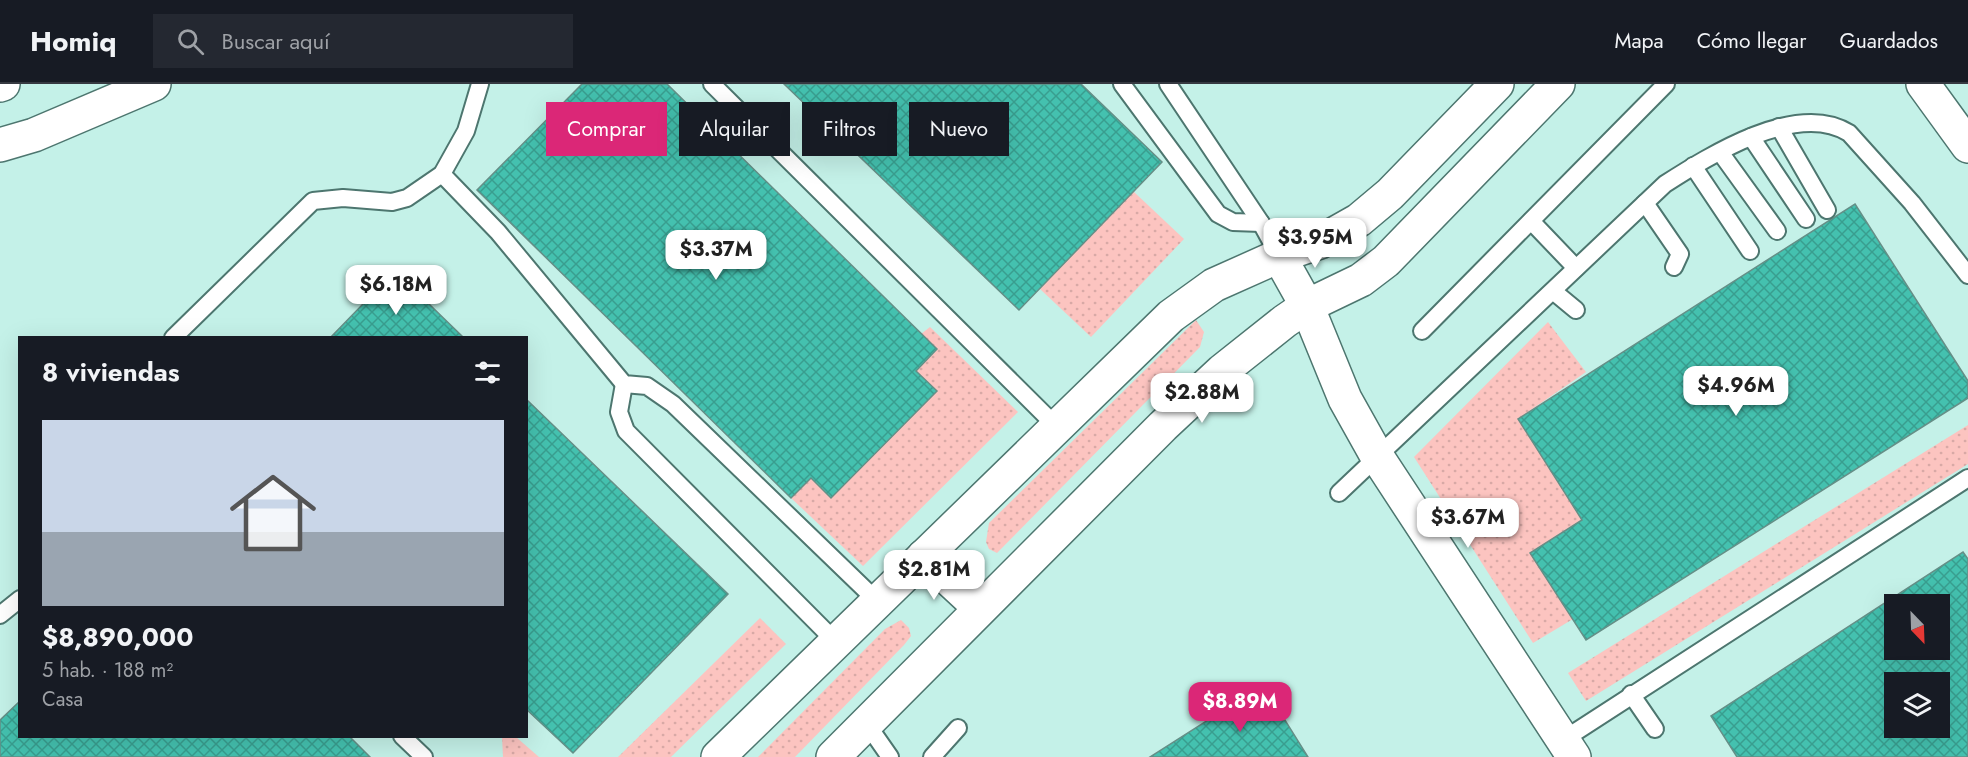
<!DOCTYPE html>
<html lang="es">
<meta charset="utf-8">
<style>
body{margin:0;font-family:Jost,sans-serif;background:#242831;color:#f1f3f6;height:100vh;display:flex;flex-direction:column;font-size:22px;white-space:nowrap}
*{box-sizing:border-box;margin:0}
p{font-size:20px;color:#9ea1a6}
.icon{flex:none;width:33px;height:33px;fill:none;stroke:currentColor;stroke-width:2;stroke-linecap:round;stroke-linejoin:round}
.map{position:relative;flex:1;overflow:hidden}
.details{position:absolute;left:18px;top:252px;width:510px;height:402px;display:flex;flex-direction:column;background:#171b24;border-radius:0px;box-shadow:0 6px 24px #0002}
.details>*{flex:none}
.hud{position:absolute;left:546px;top:18px;width:570px;height:54px;display:flex;gap:12px}
.needle{width:39px;rotate:157deg}
.tools{position:absolute;left:1884px;top:510px;display:grid;gap:12px}
.tools a{display:grid;place-items:center;width:66px;height:66px;border-radius:0px;background:#171b24;box-shadow:0 6px 24px #0002;font-size:30px}
.price{position:absolute;translate:-50% -51px;padding:0 14px;border-radius:12px;background:#fff;color:#222;font-size:20px;line-height:39px;filter:drop-shadow(0 2px 3px #0008)}
.price::after{content:'';position:absolute;left:50%;top:36px;width:18px;height:14px;margin-left:-9px;background:inherit;clip-path:polygon(0 0,100% 0,50% 100%)}
.price.current{background:#db2777;color:#fff}
ul{padding:0;list-style:none}
li{display:grid;align-content:center;gap:12px;height:318px;padding:0 24px}
li+li{border-top:2px solid #363941}
li span{display:grid;place-items:center;height:186px;border-radius:0px;color:#555}
li>.icon{margin-inline-start:auto}
span .icon{width:108px;height:108px;fill:#fffc;stroke-width:1}
li b{font-size:26px}
h2{display:flex;justify-content:space-between;align-items:center;height:72px;padding:0 24px;font-size:26px}
.chip{padding:0 21px;border-radius:0px;background:#171b24;box-shadow:0 6px 24px #0002;font-size:21px;line-height:54px}
.chip.current{background:#db2777;color:#fff}
header{display:flex;align-items:center;gap:36px;box-sizing:border-box;height:84px;padding:0 30px;background:#171b24;border-bottom:2px solid #363941}
header strong{font-size:28px}
nav{display:flex;gap:33px;margin-inline-start:auto;font-size:21px}
.search{width:420px;height:54px;background:#242831;display:flex;align-items:center;gap:15px;box-sizing:border-box;padding:0 21px;border-radius:0px;color:#9ea1a6;font-size:22px}
.map>svg:first-child{display:block}
.park{fill:url(#park-dots)}
.building{fill:url(#building-cross-hatch);stroke:#658f87;stroke-width:1.5;fill-rule:evenodd}
.lines{fill:none;stroke-linecap:round;stroke-linejoin:round}
.lane-casing{stroke:#4d766f;stroke-width:20}
.secondary-casing{stroke:#4d766f;stroke-width:36}
.primary-casing{stroke:#4d766f;stroke-width:36}
.lane{stroke:#fff;stroke-width:16}
.secondary{stroke:#fff;stroke-width:33}
.primary{stroke:#fff;stroke-width:33}
</style>
<header>
<strong>Homiq</strong>
<div class="search"><svg class="icon" aria-label="search" viewBox="0 0 24 24"><circle cx="10" cy="10" r="6"/><path d="M15 15l6 6"/></svg>Buscar aquí</div>
<nav><a>Mapa</a><a>Cómo llegar</a><a>Guardados</a></nav>
</header>
<div class="map">
<svg width="1968" height="673" viewBox="0 0 1968 673">
<defs>
<pattern id="park-dots" width="8" height="8" patternUnits="userSpaceOnUse" patternTransform="scale(1.5)"><rect width="8" height="8" fill="#fcc4c0"/><path d="M2 2h.1M6 6h.1" fill="none" stroke="#d8a9a6" stroke-width="1.8" stroke-linecap="round"/></pattern>
<pattern id="building-cross-hatch" width="8" height="8" patternUnits="userSpaceOnUse" patternTransform="scale(1.5)"><rect width="8" height="8" fill="#44c1af"/><path d="M0 0l8 8M0 8l8-8" fill="none" stroke="#399e8f"/></pattern>
</defs>
<rect width="100%" height="100%" fill="#c4f1e8"/>
<!-- park -->
<g class="park">
<path d="M1133 107 1184 155 1091 253 1040 205Z"/>
<path d="M1196 236 1204 248 1200 263 997 469 989 465 986 458 989 439Z"/>
<path d="M1548 238 1586 288 1518 335 1582 436 1531 469 1573 535 1533 559 1414 373Z"/>
<path d="M930 243 1018 328 863 482 791 414 811 394 831 414 937 307 916 287 937 266 921 250Z"/>
<path d="M1968 341V380L1586 617 1568 589Z"/>
<path d="M760 534 786 560 671 673H618Z"/>
<path d="M901 536 909 544 911 552 904 561 795 673H758L885 545Z"/>
<path d="M502 653H516L539 673H503Z"/>
</g>
<!-- building -->
<g class="building">
<path d="M582 0H667L937 265 916 287 937 307 831 414 811 394 791 414 477 106Z"/>
<path d="M784 0H1081L1162 78 1019 226Z"/>
<path d="M1855 120 1968 297V314L1586 556 1530 469 1582 436 1518 335Z"/>
<path d="M395 187 464 254H330Z"/>
<path d="M526 315 728 510 573 669 526 625Z"/>
<path d="M1963 468 1968 475V673H1737L1711 632ZM1894 520H1940V566H1894ZM1894 598H1940V644H1894Z"/>
<path d="M1263 601 1308 673H1150Z"/>
<path d="M20 617V652H349L370 673H0V636Z"/>
</g>
<g class="lines">
<!-- lane casing -->
<g class="lane-casing">
<g id="lane">
<path d="M712 0 1056 342"/>
<path d="M1122 0 1218 130 1233 138 1261 139"/>
<path d="M1168 0 1261 139 1279 172"/>
<path d="M1779 43 1827 126"/>
<path d="M1751 53 1806 135"/>
<path d="M1720 68 1777 147"/>
<path d="M1693 82 1750 167"/>
<path d="M442 90 498 148 624 300 647 302 673 320 877 517"/>
<path d="M1645 119 1680 170 1674 183"/>
<path d="M1531 137 1576 184"/>
<path d="M1553 207 1576 226"/>
<path d="M1422 247 1666 0"/>
<path d="M173 254 313 117 343 114 392 118 407 114 442 90 466 47 480 0"/>
<path d="M624 300 619 328 626 347 836 558"/>
<path d="M1339 409 1665 100C1709 72 1797 16 1849 49L1912 119 1968 191"/>
<path d="M0 531 20 515"/>
<path d="M1631 610 1655 645"/>
<path d="M867 640 890 673"/>
<path d="M402 652 424 673"/>
<path d="M1563 656 1968 394"/>
<path d="M932 673 958 644"/>
</g>
</g>
<!-- secondary casing -->
<g class="secondary-casing">
<g id="secondary">
<path d="M1923 0 1968 62"/>
<path d="M1279 172 1307 222 1345 315 1378 374 1574 673"/>
<path d="M924 472 980 524"/>
<path d="M718 673 1171 232 1214 201 1279 172 1320 158 1359 136 1390 110 1497 0"/>
<path d="M833 673 1163 342 1222 287 1285 237 1307 222 1361 196 1386 177 1558 0"/>
</g>
</g>
<!-- primary casing -->
<g class="primary-casing">
<g id="primary">
<path d="M0 1 3 0"/>
<path d="M0 61 34 51 154 0"/>
</g>
</g>
<!-- lane -->
<use href="#lane" class="lane"/>
<!-- secondary -->
<use href="#secondary" class="secondary"/>
<!-- primary -->
<use href="#primary" class="primary"/>
</g>
</svg>
<div class="tools">
<a><svg class="needle" viewBox="-14 -14 28 28"><path d="M0-13l5 13h-10z" fill="#e53935"/><path d="M0 13l5-13h-10z" fill="#9ea1a6"/></svg></a>
<a><svg class="icon" aria-label="layers" viewBox="0 0 24 24"><path d="M12 4l9 5-9 5-9-5zM3 14l9 5 9-5"/></svg></a>
</div>
<b class="price" style="left:1315px;top:185px">$3.95M</b>
<b class="price" style="left:716px;top:197px">$3.37M</b>
<b class="price" style="left:396px;top:232px">$6.18M</b>
<b class="price" style="left:1736px;top:333px">$4.96M</b>
<b class="price" style="left:1202px;top:340px">$2.88M</b>
<b class="price" style="left:1468px;top:465px">$3.67M</b>
<b class="price" style="left:934px;top:517px">$2.81M</b>
<b class="price current" style="left:1240px;top:649px">$8.89M</b>
<div class="hud">
<a class="chip current">Comprar</a>
<a class="chip">Alquilar</a>
<a class="chip">Filtros</a>
<a class="chip">Nuevo</a>
</div>
<section class="details">
<h2>8 viviendas<svg class="icon" aria-label="filters" viewBox="0 0 24 24"><path d="M4 7h16M4 17h16"/><circle cx="9" cy="7" r="2"/><circle cx="15" cy="17" r="2"/></svg></h2>
<ul>
<li><span style="background:linear-gradient(#c9d6e8 60%,#9aa5b1 0)"><svg class="icon" aria-label="home" viewBox="0 0 24 24"><path d="M3 11l9-7 9 7M6 9v11h12V9"/></svg></span><div><b>$8,890,000</b><p>5 hab. · 188 m²</p><p>Casa</p></div></li>
</ul>
</section>
</div>
